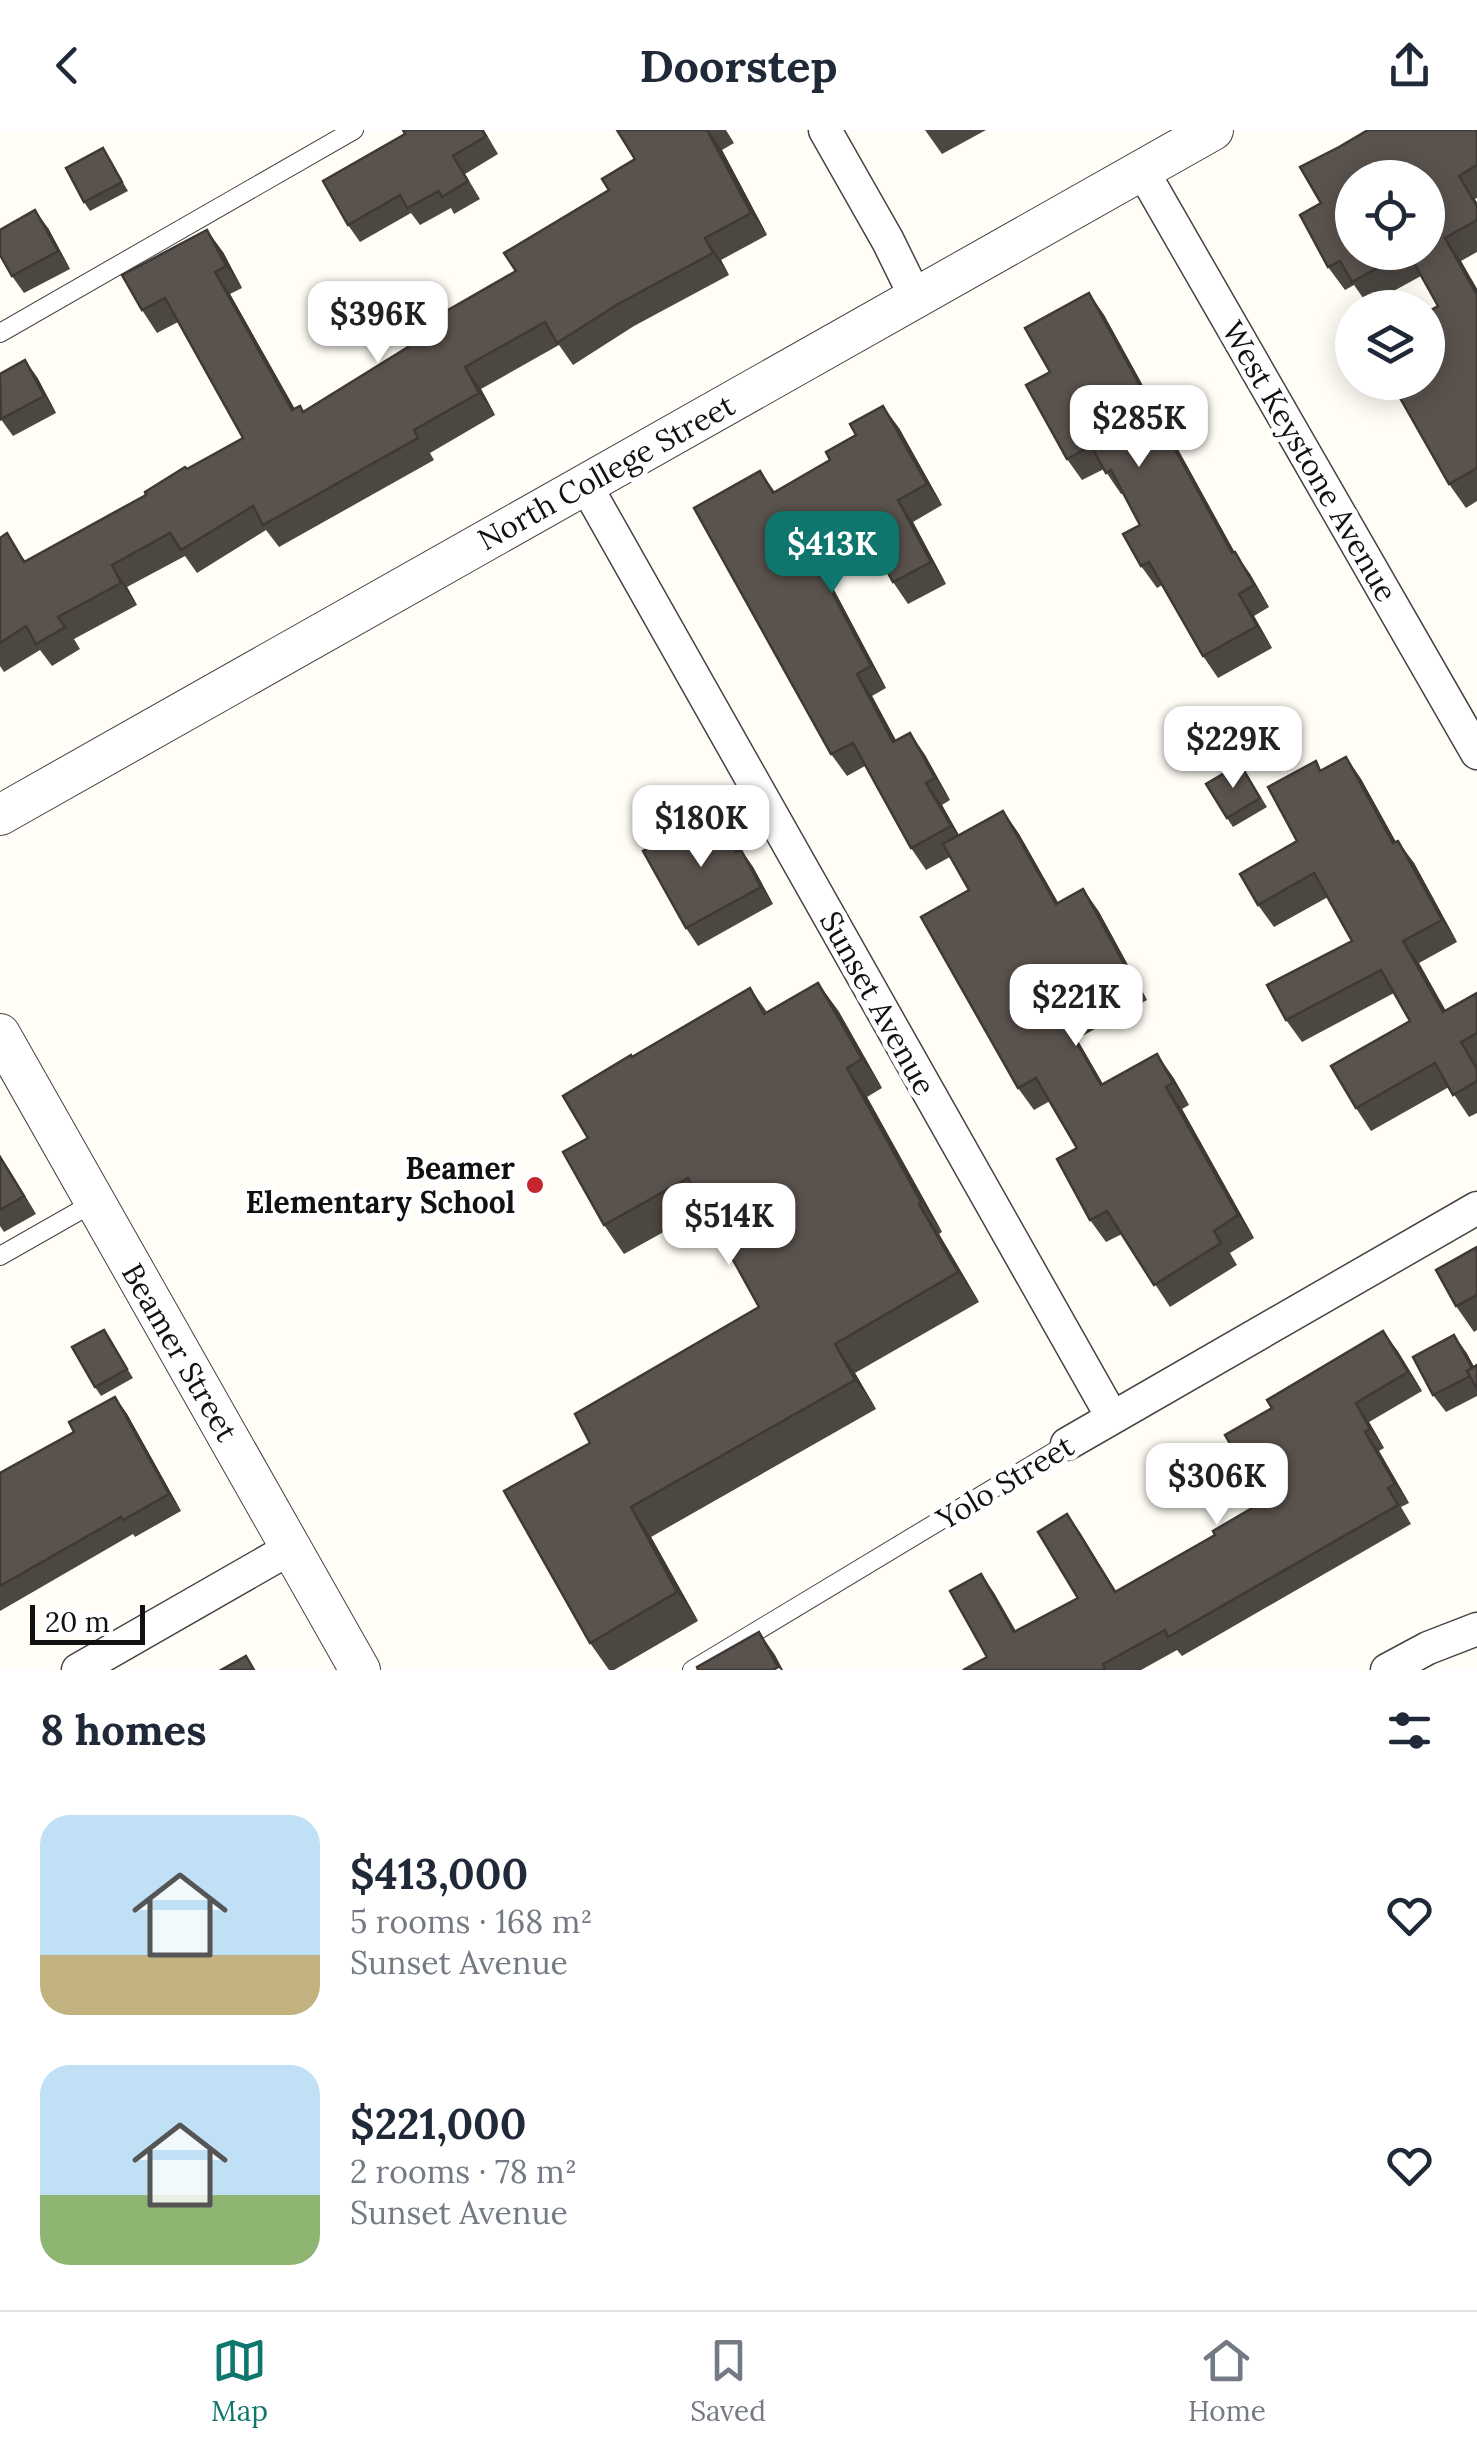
<!DOCTYPE html>
<meta charset="utf-8">
<style>
body{margin:0;font-family:Lora,serif;background:#f2f2f3;color:#1f2937;height:100vh;display:flex;flex-direction:column;font-size:38px;white-space:nowrap}
*{box-sizing:border-box;margin:0}
p{font-size:32px;color:#747a83}
.icon{flex:none;width:55px;height:55px;fill:none;stroke:currentColor;stroke-width:2;stroke-linecap:round;stroke-linejoin:round}
.map{position:relative;height:1540px;overflow:hidden}
.details{display:flex;flex-direction:column;background:#fff;flex:1}
.details>*{flex:none}
.tools{position:absolute;left:1335px;top:30px;display:grid;gap:20px}
.tools a{display:grid;place-items:center;width:110px;height:110px;border-radius:50%;background:#fff;box-shadow:0 5px 25px #0003;font-size:50px}
.scale{position:absolute;left:30px;bottom:25px;width:115px;box-sizing:border-box;padding-left:10px;border:5px solid #111;border-top:0;font-size:28px;line-height:35px;white-space:nowrap;color:#111;-webkit-text-stroke:8px #fff;paint-order:stroke}
.price{position:absolute;translate:-50% -85px;padding:0 22px;border-radius:20px;background:#fff;color:#222;font-size:32px;line-height:65px;filter:drop-shadow(0 2px 5px #0008)}
.price::after{content:'';position:absolute;left:50%;top:60px;width:30px;height:22px;margin-left:-15px;background:inherit;clip-path:polygon(0 0,100% 0,50% 100%)}
.price.on{background:#0f766e;color:#fff}
ul{padding:0;list-style:none}
li{display:flex;align-items:center;gap:30px;height:250px;padding:0 40px}
li span{display:grid;place-items:center;flex:none;width:280px;height:200px;border-radius:30px;color:#555}
li>.icon{margin-inline-start:auto}
span .icon{width:120px;height:120px;fill:#fffc;stroke-width:1}
li b{font-size:42px}
h2{display:flex;justify-content:space-between;align-items:center;height:120px;padding:0 40px;font-size:42px}
header{display:flex;justify-content:space-between;align-items:center;height:130px;padding:0 40px;background:#fff;font-size:45px;font-weight:700}
.tab-bar{display:flex;justify-content:space-around;align-items:center;height:140px;border-top:2px solid #e0e1e3;background:#fff;font-size:28px;color:#747a83}
.tab-bar a{display:grid;justify-items:center;gap:5px}
.tab-bar .on{color:#0f766e}
.map>svg:first-child{display:block}
.lines{fill:none;stroke-linecap:round;stroke-linejoin:round}
.service-casing{stroke:#444;stroke-width:20}
.minor-casing{stroke:#444;stroke-width:35}
.tertiary-casing{stroke:#444;stroke-width:42}
.service{stroke:#fff;stroke-width:18}
.minor{stroke:#fff;stroke-width:32}
.tertiary{stroke:#fff;stroke-width:40}
.wall{fill:#4d4742;fill-rule:evenodd}
.shaded-wall{fill:#3f3936}
.building{fill:#5a524d;stroke:#3f3936;stroke-width:2.5}
.poi-dot{fill:#c4262e;stroke:#fff;stroke-width:4}
.labels{text-anchor:middle;dominant-baseline:central;stroke-width:10;stroke-linejoin:round;paint-order:stroke}
.street-label{font-size:30px;fill:#111;stroke:#fff}
.poi-label{font-size:30px;font-weight:bold;fill:#111;stroke:#fff;text-anchor:end}
</style>
<header><svg class="icon" aria-label="back" viewBox="0 0 24 24"><path d="M15 5l-7 7 7 7"/></svg>Doorstep<svg class="icon" aria-label="share" viewBox="0 0 24 24"><path d="M12 15V3M7 8l5-5 5 5M5 13v7h14v-7"/></svg></header>
<div class="map">
<svg width="1477" height="1540" viewBox="0 0 1477 1540">
<rect width="100%" height="100%" fill="#fffdf5"/>
<g class="lines">
<!-- service casing -->
<g class="service-casing">
<g id="service">
<path d="M0 203 354 0"/>
<path d="M0 1126 95 1072"/>
<path d="M692 1540 1067 1314"/>
</g>
</g>
<!-- minor casing -->
<g class="minor-casing">
<g id="minor">
<path d="M825 0 888 111 916 168"/>
<path d="M1142 40 1477 623"/>
<path d="M585 354 1112 1287"/>
<path d="M1067 1314 1477 1078"/>
<path d="M78 1540 291 1418"/>
<path d="M1387 1540 1428 1518 1477 1499"/>
</g>
</g>
<!-- tertiary casing -->
<g class="tertiary-casing">
<g id="tertiary">
<path d="M0 685 1213 0"/>
<path d="M0 904 360 1540"/>
</g>
</g>
<!-- service -->
<use href="#service" class="service"/>
<!-- minor -->
<use href="#minor" class="minor"/>
<!-- tertiary -->
<use href="#tertiary" class="tertiary"/>
</g>
<!-- wall -->
<g class="wall">
<path d="M403 0H484L498 24 465 44 480 69 454 84 451 78 420 95 411 83 360 112 348 95 405 4Z"/>
<path d="M617 0H726L734 13 722 20 767 105 721 130 729 145 634 196 573 235 559 215 481 259 495 285 430 323 434 330 279 417 266 400 197 443 185 426 127 457 137 475 74 509 80 519 52 536 40 520 4 542 0 536V408L26 431 146 365 187 339 243 308 178 192 157 203 142 180 223 122 242 158 230 164 295 279 304 282 408 217 443 183 516 141 609 60 635 29Z"/>
<path d="M925 0H986L942 24Z"/>
<path d="M1368 0H1477V68L1475 69 1477 72V122L1461 131 1477 159V371L1466 378 1449 354 1391 252H1428V182L1438 176 1421 146 1368 175 1354 155 1345 160 1328 137 1300 85 1321 73 1300 37 1339 17ZM1352 48H1428V122H1352Z"/>
<path d="M103 18 128 61 90 81 84 72Z"/>
<path d="M48 98 70 139 24 163 12 146Z"/>
<path d="M1089 163 1104 185 1235 423 1250 444 1269 477 1254 486 1272 518 1218 548 1203 526 1162 455 1157 458 1141 436 1140 395 1124 363 1121 364 1104 339 1082 350 1067 329 1050 242Z"/>
<path d="M37 247 56 283 13 306 0 288Z"/>
<path d="M899 298 942 375 913 392 946 454 908 474 893 452 873 414 824 441 886 558 872 566 896 611 910 603 925 625 950 670 942 675 959 705 1003 681 1019 704 1058 773 1083 759 1099 782 1147 870 1077 909 1103 954 1173 947 1189 975 1182 979 1254 1108 1230 1123 1237 1135 1170 1177 1122 1104 1106 1112 1090 1090 1077 1018 1050 971 1034 980 1018 958 969 760 950 727 926 740 911 718 865 636 847 646 831 624 760 341 775 362Z"/>
<path d="M1346 627 1361 649 1396 712 1414 733 1457 812 1419 833 1445 881 1477 863V983L1469 987 1449 957 1371 1001 1356 978 1410 891 1394 863 1302 912 1286 890 1352 811 1328 767 1274 797 1258 775 1297 711 1322 640Z"/>
<path d="M1246 643 1267 677 1233 697 1227 688Z"/>
<path d="M726 699 738 721 741 720 753 737 773 774 698 816 686 798Z"/>
<path d="M818 853 839 882 882 958 867 967 942 1102 939 1104 979 1172 855 1243 876 1279 651 1407 698 1491 614 1540H609L590 1513V1313L759 1177 705 1079 624 1124 604 1095 588 1008 633 927 750 858 767 882Z"/>
<path d="M0 1026 36 1084 4 1102 0 1096Z"/>
<path d="M1477 1117V1200L1474 1202 1456 1176Z"/>
<path d="M104 1200 133 1248 101 1266 95 1257Z"/>
<path d="M1397 1220 1422 1261 1369 1292 1384 1318 1379 1321 1409 1373 1401 1377 1411 1394 1182 1526 1177 1520 1141 1540H963L987 1527 981 1444 994 1463 1016 1501 1078 1468 1067 1384 1116 1461 1215 1405 1264 1371Z"/>
<path d="M1466 1222 1474 1237 1477 1235V1266L1446 1282 1433 1265Z"/>
<path d="M115 1267 127 1284 181 1381 135 1407 133 1404 0 1481V1343L74 1302Z"/>
</g>
<!-- shaded-wall -->
<g class="shaded-wall">
<path d="M708 0 722 20 767 105 751 83Z"/>
<path d="M35 80 48 98 70 139 58 121Z"/>
<path d="M207 100 223 122 242 158 226 136Z"/>
<path d="M705 108 721 130 729 145 713 123Z"/>
<path d="M1445 108 1461 131 1477 159V165Z"/>
<path d="M215 142 230 164 308 303 292 280Z"/>
<path d="M1089 163 1104 185 1235 423 1250 444 1269 477 1232 423Z"/>
<path d="M25 230 37 247 56 283 44 266Z"/>
<path d="M465 237 481 259 495 285 479 263Z"/>
<path d="M883 276 899 298 942 375 927 354Z"/>
<path d="M898 370 913 392 946 454 931 432Z"/>
<path d="M809 419 824 441 886 558 871 536Z"/>
<path d="M112 435 127 457 137 475 121 453Z"/>
<path d="M1239 464 1254 486 1272 518 1257 496Z"/>
<path d="M857 544 872 566 909 634 893 612Z"/>
<path d="M910 603 925 625 950 670 935 648Z"/>
<path d="M1346 627 1361 649 1409 736 1393 713Z"/>
<path d="M926 653 942 675 966 718 951 696Z"/>
<path d="M1003 681 1019 704 1072 797 1056 774Z"/>
<path d="M714 682 726 699 748 740 736 722Z"/>
<path d="M1398 711 1414 733 1457 812 1442 790Z"/>
<path d="M741 720 753 737 773 774 761 757Z"/>
<path d="M1083 759 1099 782 1147 870 1131 847Z"/>
<path d="M1403 811 1419 833 1459 904 1443 882Z"/>
<path d="M818 853 839 882 882 958 862 929Z"/>
<path d="M1061 886 1077 909 1116 977 1101 955Z"/>
<path d="M1157 924 1173 947 1189 975 1173 953Z"/>
<path d="M847 938 867 967 942 1102 921 1072Z"/>
<path d="M1166 957 1182 979 1254 1108 1238 1085Z"/>
<path d="M0 1026 10 1041 36 1084 24 1066Z"/>
<path d="M919 1074 939 1104 979 1172 958 1142Z"/>
<path d="M1383 1201 1397 1220 1422 1261 1408 1242Z"/>
<path d="M1454 1205 1466 1222 1477 1242V1246Z"/>
<path d="M835 1214 855 1243 876 1279 855 1250Z"/>
<path d="M115 1267 127 1284 181 1381 169 1364Z"/>
<path d="M1356 1273 1369 1292 1384 1318 1370 1299Z"/>
<path d="M1365 1302 1379 1321 1409 1373 1395 1354Z"/>
<path d="M631 1377 651 1407 698 1491 677 1462Z"/>
<path d="M1067 1384 1081 1404 1128 1481 1115 1462Z"/>
<path d="M981 1444 994 1463 1027 1522 1014 1502Z"/>
<path d="M759 1502 775 1525 783 1540H781L778 1537Z"/>
</g>
<!-- building -->
<g class="building">
<path d="M403 0H482L486 6 453 26 468 51 442 67 439 61 407 78 400 65 348 95 323 51 405 4Z"/>
<path d="M617 0H707L751 83 705 108 713 123 618 174 557 213 545 192 465 237 479 263 414 300 418 308 263 395 253 376 181 420 170 403 112 435 121 453 58 487 65 497 36 514 26 496 0 513V408L7 403 24 432 146 365 145 362 185 337 187 339 243 308 165 168 142 180 122 145 207 100 226 136 215 142 292 280 300 276 303 282 408 217 392 188 431 166 441 184 516 141 504 123 609 60 602 49 635 29Z"/>
<path d="M1368 0H1477V35L1459 46 1477 76V90L1445 108 1477 165V338L1449 354 1391 252H1428V182L1438 176 1408 122H1428V48H1352V122H1406L1352 152 1340 131 1328 137 1300 85 1321 73 1300 37 1339 17Z"/>
<path d="M103 18 122 52 84 72 66 38Z"/>
<path d="M35 80 58 121 12 146 0 125V100Z"/>
<path d="M1089 163 1232 423 1235 422 1254 455 1239 464 1257 496 1203 526 1149 432 1141 436 1123 404 1140 395 1111 340 1106 343 1091 316 1067 329 1026 255 1050 242 1025 198Z"/>
<path d="M25 230 44 266 1 289 0 244Z"/>
<path d="M883 276 927 354 898 370 931 432 893 452 860 391 809 419 871 536 857 544 893 612 910 603 935 648 926 653 951 696 911 718 853 613 831 624 694 378 760 341 773 363 830 330 826 322 856 305 850 294Z"/>
<path d="M1346 627 1393 713 1398 711 1442 790 1403 811 1443 882 1477 863V903L1461 912 1477 939V951L1453 965 1435 933 1356 978 1331 936 1410 891 1381 840 1286 890 1267 855 1352 811 1314 743 1258 775 1240 744 1297 711 1268 657 1316 631 1320 641Z"/>
<path d="M1240 634 1260 668 1227 688 1206 654Z"/>
<path d="M1003 681 1056 774 1083 759 1131 847 1061 886 1101 955 1157 924 1173 953 1166 957 1238 1085 1214 1101 1221 1113 1154 1155 1107 1081 1090 1090 1057 1029 1077 1018 1036 948 1018 958 921 787 969 760 943 714Z"/>
<path d="M714 682 736 722 741 720 761 757 686 798 643 721Z"/>
<path d="M818 853 862 929 847 938 921 1072 919 1074 958 1142 835 1214 855 1250 631 1377 677 1462 590 1513 504 1361 590 1313 575 1284 759 1177 688 1048 604 1095 563 1022 588 1008 563 966 631 925 632 927 750 858 764 884Z"/>
<path d="M0 1027 24 1066 0 1080Z"/>
<path d="M1477 1117V1165L1456 1176 1436 1140Z"/>
<path d="M104 1200 127 1239 95 1257 72 1217Z"/>
<path d="M1383 1201 1408 1242 1356 1273 1370 1299 1365 1302 1395 1354 1388 1358 1398 1375 1168 1507 1165 1500 1103 1534 1105 1540H963L987 1527 950 1461 981 1444 1014 1502 1078 1468 1038 1402 1067 1384 1115 1462 1215 1405 1213 1401 1264 1371 1225 1305 1272 1278 1267 1270Z"/>
<path d="M1454 1205 1472 1238 1467 1241 1470 1246 1433 1265 1413 1227Z"/>
<path d="M1477 1235V1259L1467 1241Z"/>
<path d="M115 1267 169 1364 123 1390 121 1387 0 1456V1343L74 1302 69 1292Z"/>
<path d="M759 1502 778 1537 773 1540H698L697 1537Z"/>
<path d="M246 1526 254 1540H221Z"/>
</g>
<!-- markers -->
<circle class="poi-dot" cx="535" cy="1055" r="10"/>
<g class="labels">
<!-- street labels -->
<g class="street-label">
<text transform="translate(1310 331) rotate(60)">West Keystone Avenue</text>
<text transform="translate(606 342) rotate(-29)">North College Street</text>
<text transform="translate(878 873) rotate(61)">Sunset Avenue</text>
<text transform="translate(180 1222) rotate(60)">Beamer Street</text>
<text transform="translate(1005 1352) rotate(-31)">Yolo Street</text>
</g>
<!-- poi labels -->
<g class="poi-label">
<text x="515" y="1038">Beamer<tspan x="515" dy="34">Elementary School</tspan></text>
</g>
</g>
</svg>
<div class="tools">
<a><svg class="icon" aria-label="locate" viewBox="0 0 24 24"><circle cx="12" cy="12" r="6"/><path d="M12 2v4M12 18v4M2 12h4M18 12h4"/></svg></a>
<a><svg class="icon" aria-label="layers" viewBox="0 0 24 24"><path d="M12 4l9 5-9 5-9-5zM3 14l9 5 9-5"/></svg></a>
</div>
<div class="scale">20 m</div>
<b class="price" style="left:378px;top:236px">$396K</b>
<b class="price" style="left:1139px;top:340px">$285K</b>
<b class="price on" style="left:832px;top:466px">$413K</b>
<b class="price" style="left:1233px;top:661px">$229K</b>
<b class="price" style="left:701px;top:740px">$180K</b>
<b class="price" style="left:1076px;top:919px">$221K</b>
<b class="price" style="left:729px;top:1138px">$514K</b>
<b class="price" style="left:1217px;top:1398px">$306K</b>
</div>
<section class="details">
<h2>8 homes<svg class="icon" aria-label="filters" viewBox="0 0 24 24"><path d="M4 7h16M4 17h16"/><circle cx="9" cy="7" r="2"/><circle cx="15" cy="17" r="2"/></svg></h2>
<ul>
<li><span style="background:linear-gradient(#bfe0f5 70%,#c2b280 0)"><svg class="icon" aria-label="home" viewBox="0 0 24 24"><path d="M3 11l9-7 9 7M6 9v11h12V9"/></svg></span><div><b>$413,000</b><p>5 rooms · 168 m²</p><p>Sunset Avenue</p></div><svg class="icon" aria-label="heart" viewBox="0 0 24 24"><path d="M12 20l-8-8c-3-5 5-10 8-4 3-6 11-1 8 4z"/></svg></li>
<li><span style="background:linear-gradient(#bfe0f5 65%,#8fb573 0)"><svg class="icon" aria-label="home" viewBox="0 0 24 24"><path d="M3 11l9-7 9 7M6 9v11h12V9"/></svg></span><div><b>$221,000</b><p>2 rooms · 78 m²</p><p>Sunset Avenue</p></div><svg class="icon" aria-label="heart" viewBox="0 0 24 24"><path d="M12 20l-8-8c-3-5 5-10 8-4 3-6 11-1 8 4z"/></svg></li>
</ul>
</section>
<nav class="tab-bar">
<a class="on"><svg class="icon" aria-label="map" viewBox="0 0 24 24"><path d="M3 6l6-2 6 2 6-2v14l-6 2-6-2-6 2zM9 4v14M15 6v14"/></svg>Map</a>
<a><svg class="icon" aria-label="saved" viewBox="0 0 24 24"><path d="M7 4h10v16l-5-4-5 4z"/></svg>Saved</a>
<a><svg class="icon" aria-label="home" viewBox="0 0 24 24"><path d="M3 11l9-7 9 7M6 9v11h12V9"/></svg>Home</a>
</nav>
